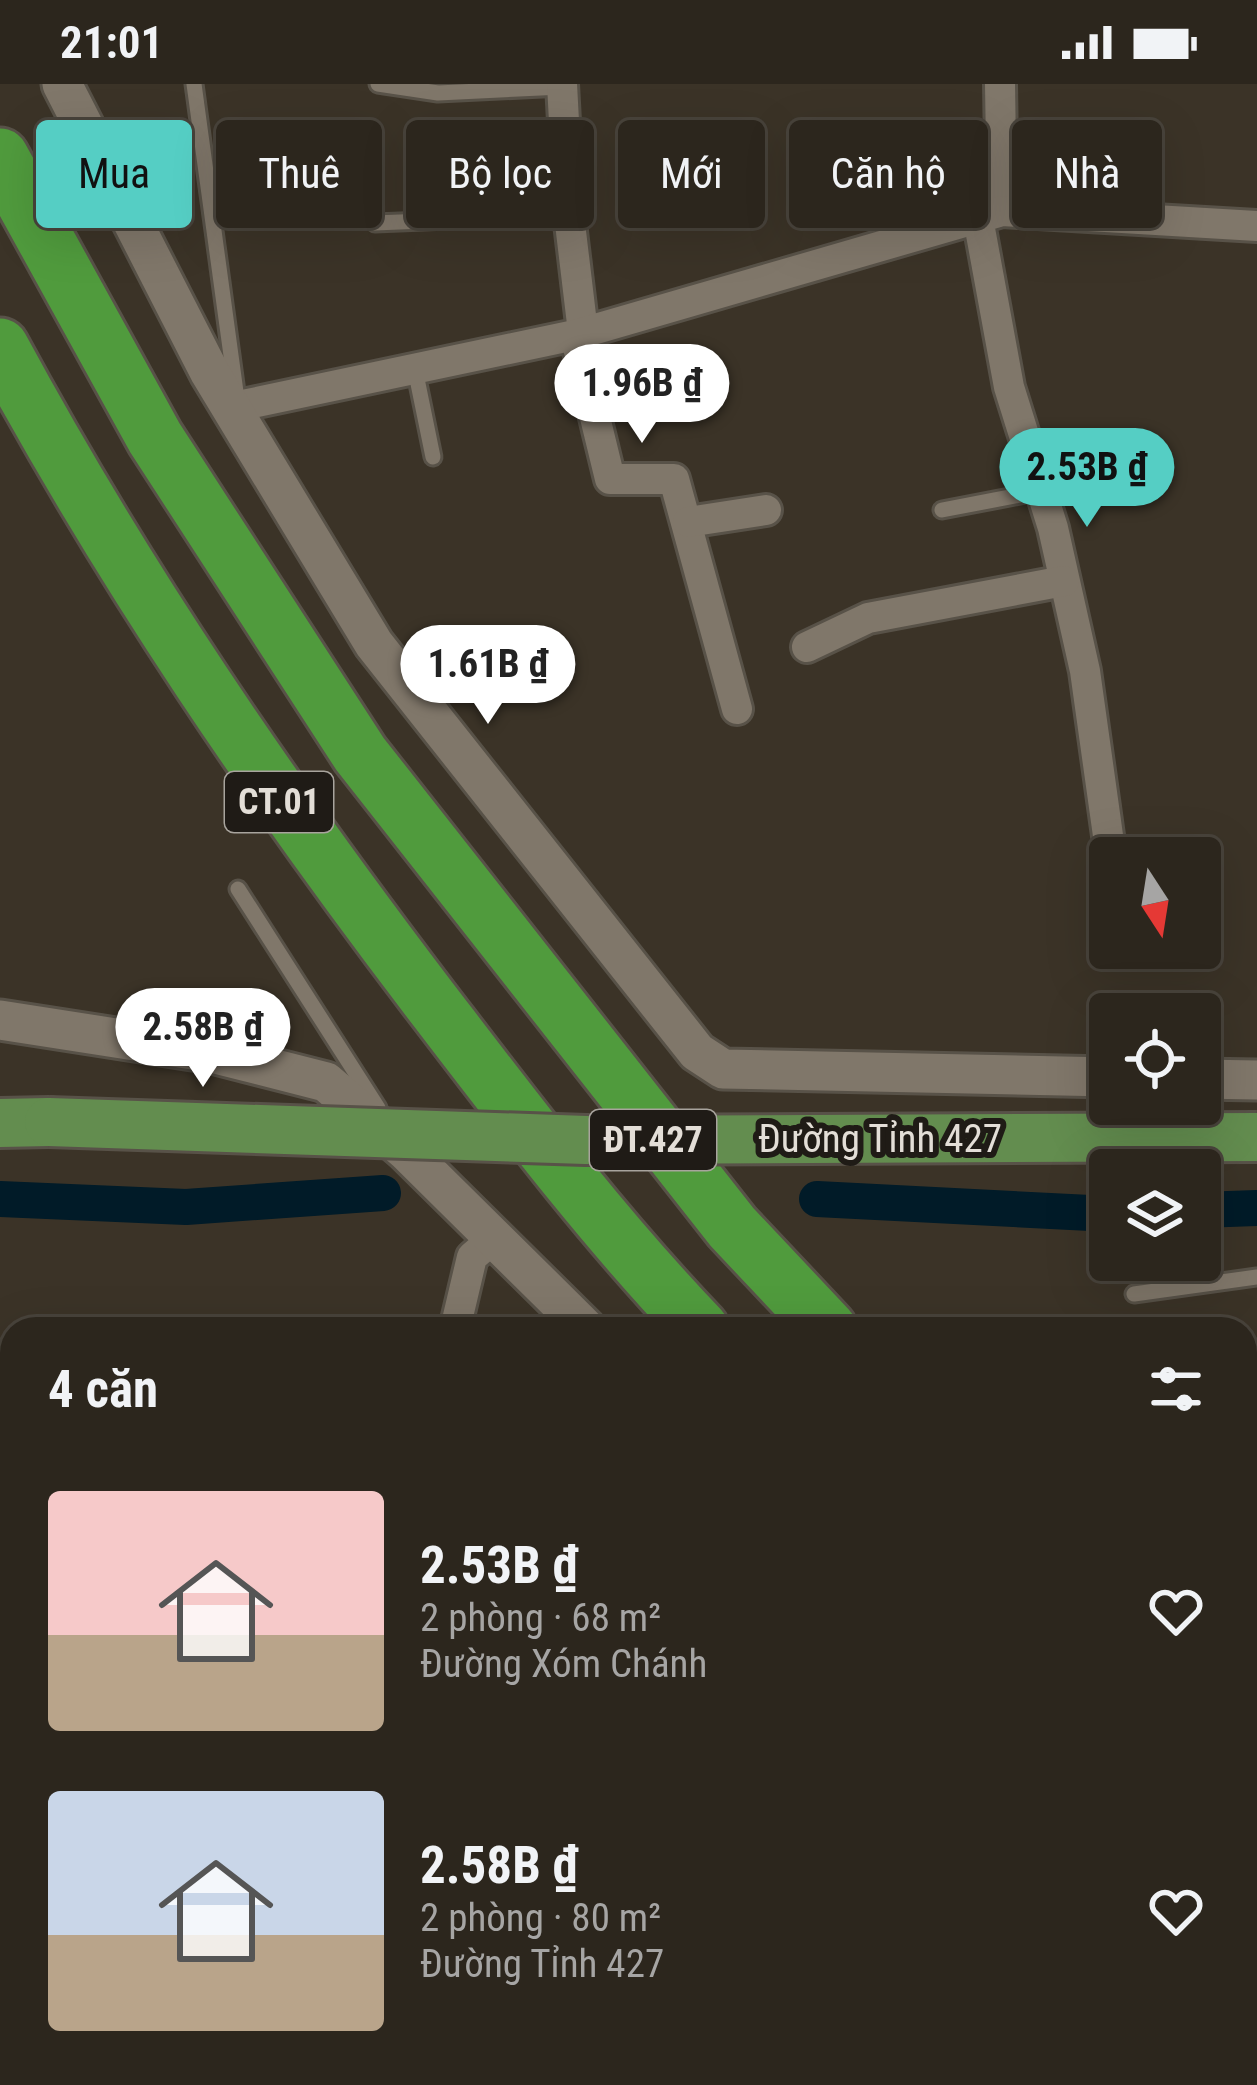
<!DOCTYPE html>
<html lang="vi">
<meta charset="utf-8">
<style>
body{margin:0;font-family:"Roboto Condensed",sans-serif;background:#38322a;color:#f1f3f6;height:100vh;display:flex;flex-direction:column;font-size:45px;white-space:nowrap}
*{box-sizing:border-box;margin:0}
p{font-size:39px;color:#a6a5a4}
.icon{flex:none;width:66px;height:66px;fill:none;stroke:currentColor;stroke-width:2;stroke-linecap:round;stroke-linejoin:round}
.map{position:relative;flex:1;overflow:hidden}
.sheet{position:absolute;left:0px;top:1233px;width:1257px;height:768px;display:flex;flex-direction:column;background:#2c261d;border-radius:36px 36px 0 0;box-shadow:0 12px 48px #0002,0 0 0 3px #48433b}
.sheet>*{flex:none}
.top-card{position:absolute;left:36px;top:36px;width:1185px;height:108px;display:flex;gap:24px}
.needle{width:78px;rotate:168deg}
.fabs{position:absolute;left:1089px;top:753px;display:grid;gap:24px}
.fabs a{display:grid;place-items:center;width:132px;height:132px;border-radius:12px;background:#2c261d;box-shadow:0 12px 48px #0002,0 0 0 3px #48433b;font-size:60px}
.price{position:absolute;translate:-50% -102px;padding:0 27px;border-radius:42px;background:#fff;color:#222;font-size:39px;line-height:78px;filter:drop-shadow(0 3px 6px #0008)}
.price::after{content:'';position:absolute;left:50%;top:72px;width:36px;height:27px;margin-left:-18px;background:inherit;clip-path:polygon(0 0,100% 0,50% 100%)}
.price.on{background:#55cec4;color:#111}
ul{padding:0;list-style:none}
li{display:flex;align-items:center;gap:36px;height:300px;padding:0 48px}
li span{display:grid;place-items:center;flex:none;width:336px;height:240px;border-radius:12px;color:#555}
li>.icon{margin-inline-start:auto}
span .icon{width:144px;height:144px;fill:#fffc;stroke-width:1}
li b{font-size:51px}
h2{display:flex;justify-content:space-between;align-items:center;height:144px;padding:0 48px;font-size:51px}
.pill{padding:0 42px;border-radius:12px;background:#2c261d;box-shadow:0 12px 48px #0002,0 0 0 3px #48433b;font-size:42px;line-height:108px}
.pill.on{background:#55cec4;color:#111}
.status{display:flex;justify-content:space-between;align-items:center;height:84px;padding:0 60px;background:#2c261d;direction:ltr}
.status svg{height:33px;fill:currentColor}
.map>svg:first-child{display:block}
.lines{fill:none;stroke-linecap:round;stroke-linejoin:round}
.canal{stroke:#011b28;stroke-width:36}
.service-casing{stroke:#585248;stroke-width:21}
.minor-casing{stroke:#585248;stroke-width:36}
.tertiary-casing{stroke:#585248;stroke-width:45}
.primary-casing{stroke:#585248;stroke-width:54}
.motorway-casing{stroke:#585248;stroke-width:63}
.service{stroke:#80776a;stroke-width:15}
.minor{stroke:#80776a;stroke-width:30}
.tertiary{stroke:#80776a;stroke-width:39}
.primary{stroke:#638d4f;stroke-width:48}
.motorway{stroke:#509b3d;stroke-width:57}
.primary-bridge-casing{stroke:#585248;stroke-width:54;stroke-linecap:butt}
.primary-bridge{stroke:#638d4f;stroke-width:48}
.labels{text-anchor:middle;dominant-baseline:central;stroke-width:12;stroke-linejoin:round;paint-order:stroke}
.shield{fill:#1f1b16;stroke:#a8a49d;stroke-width:3}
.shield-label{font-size:36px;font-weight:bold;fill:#e3ded7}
.street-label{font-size:39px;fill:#e3ded7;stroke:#1f1b16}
</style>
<div class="status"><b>21:01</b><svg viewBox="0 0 49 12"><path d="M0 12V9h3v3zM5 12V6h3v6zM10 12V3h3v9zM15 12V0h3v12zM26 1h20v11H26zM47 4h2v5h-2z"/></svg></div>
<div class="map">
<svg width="1257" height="2001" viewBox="0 0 1257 2001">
<rect width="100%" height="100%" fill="#3b3327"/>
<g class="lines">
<!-- canal -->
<g class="canal">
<path d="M0 1115 186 1123 383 1109"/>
<path d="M817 1115 1110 1130"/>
<path d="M1200 1126 1257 1124"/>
</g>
<!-- service casing -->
<g class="service-casing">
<g id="service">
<path d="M194 0 236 308"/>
<path d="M378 0 438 9 562 3"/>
<path d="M375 139 569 131"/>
<path d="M415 285 433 373"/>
<path d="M942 426 1041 407"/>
<path d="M238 805 378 1024"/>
<path d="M1134 1210 1257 1193"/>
<path d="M297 2001 298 1989"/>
</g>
</g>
<!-- minor casing -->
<g class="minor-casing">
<g id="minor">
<path d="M562 0 569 131 583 248"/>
<path d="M1000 0 1002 127"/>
<path d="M978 134 1009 303 1053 444 1085 587 1111 773"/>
<path d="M575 251 610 395H674L737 625"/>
<path d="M232 328 238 322 575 251 1002 127 1257 142"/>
<path d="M688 438 766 426"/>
<path d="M807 563 868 534 1064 497"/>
<path d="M455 1245 472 1173 493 1155"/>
<path d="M0 1281H12"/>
<path d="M427 2001V1989"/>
<path d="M1120 2001 1122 1989"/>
</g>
</g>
<!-- tertiary casing -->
<g class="tertiary-casing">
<g id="tertiary">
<path d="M62 0 210 289 374 560 697 968 723 985 1110 993"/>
<path d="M0 936 212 969 326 998 406 1067 586 1245"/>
<path d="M1200 995 1257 996"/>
<path d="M1245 1913 1257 1925"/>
</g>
</g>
<!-- primary casing -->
<g class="primary-casing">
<path id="primary" d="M0 1039 49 1038"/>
</g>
<!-- motorway casing -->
<g class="motorway-casing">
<g id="motorway">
<path d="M0 73 155 354 360 670 732 1143 828 1245"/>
<path d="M0 263C126 496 269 705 429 915 518 1031 599 1139 700 1245"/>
<path d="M1245 1676 1257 1688"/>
<path d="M1245 1804 1257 1816"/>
</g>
</g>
<!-- service -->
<use href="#service" class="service"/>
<!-- minor -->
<use href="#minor" class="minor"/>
<!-- tertiary -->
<use href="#tertiary" class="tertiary"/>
<!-- primary -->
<use href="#primary" class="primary"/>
<!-- motorway -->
<use href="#motorway" class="motorway"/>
<!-- primary-bridge casing -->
<g class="primary-bridge-casing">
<path id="primary-bridge" d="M49 1038 586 1056 1257 1053"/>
</g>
<!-- primary-bridge -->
<use href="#primary-bridge" class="primary-bridge"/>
</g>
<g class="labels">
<!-- shield labels -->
<g class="shield">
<rect x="225" y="688" width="108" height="60" rx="9"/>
<rect x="590" y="1026" width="126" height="60" rx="9"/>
</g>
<g class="shield-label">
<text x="279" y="718">CT.01</text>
<text x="653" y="1056">ĐT.427</text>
</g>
<!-- street labels -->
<g class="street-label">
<text x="880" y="1055">Đường Tỉnh 427</text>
</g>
</g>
</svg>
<div class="fabs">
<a><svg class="needle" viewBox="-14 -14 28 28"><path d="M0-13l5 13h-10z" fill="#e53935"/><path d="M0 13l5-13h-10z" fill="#a6a5a4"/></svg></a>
<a><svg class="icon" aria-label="locate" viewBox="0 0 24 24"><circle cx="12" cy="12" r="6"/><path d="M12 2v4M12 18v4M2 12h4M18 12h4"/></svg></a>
<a><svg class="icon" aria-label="layers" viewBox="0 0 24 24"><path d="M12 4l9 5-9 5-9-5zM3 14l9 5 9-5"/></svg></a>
</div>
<b class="price" style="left:642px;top:362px">1.96B ₫</b>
<b class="price on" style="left:1087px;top:446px">2.53B ₫</b>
<b class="price" style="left:488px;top:643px">1.61B ₫</b>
<b class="price" style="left:203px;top:1006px">2.58B ₫</b>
<div class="top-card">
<a class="pill on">Mua</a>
<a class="pill">Thuê</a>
<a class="pill">Bộ lọc</a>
<a class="pill">Mới</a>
<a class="pill">Căn hộ</a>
<a class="pill">Nhà</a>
</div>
<section class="sheet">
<h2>4 căn<svg class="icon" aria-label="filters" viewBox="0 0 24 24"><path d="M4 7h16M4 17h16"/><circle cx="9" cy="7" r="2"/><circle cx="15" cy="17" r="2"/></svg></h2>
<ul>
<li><span style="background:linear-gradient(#f6c9c9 60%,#b9a48a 0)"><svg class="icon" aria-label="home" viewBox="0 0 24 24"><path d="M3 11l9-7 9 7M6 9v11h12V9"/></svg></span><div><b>2.53B ₫</b><p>2 phòng · 68 m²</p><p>Đường Xóm Chánh</p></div><svg class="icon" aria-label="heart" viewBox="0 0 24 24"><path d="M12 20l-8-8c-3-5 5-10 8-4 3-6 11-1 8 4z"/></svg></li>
<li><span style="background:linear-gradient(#c9d6e8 60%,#b9a48a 0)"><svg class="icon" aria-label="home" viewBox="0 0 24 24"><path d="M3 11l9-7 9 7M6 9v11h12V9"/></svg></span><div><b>2.58B ₫</b><p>2 phòng · 80 m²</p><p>Đường Tỉnh 427</p></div><svg class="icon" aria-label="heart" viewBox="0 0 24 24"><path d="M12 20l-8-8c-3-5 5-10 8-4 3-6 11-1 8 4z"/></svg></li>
</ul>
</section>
</div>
